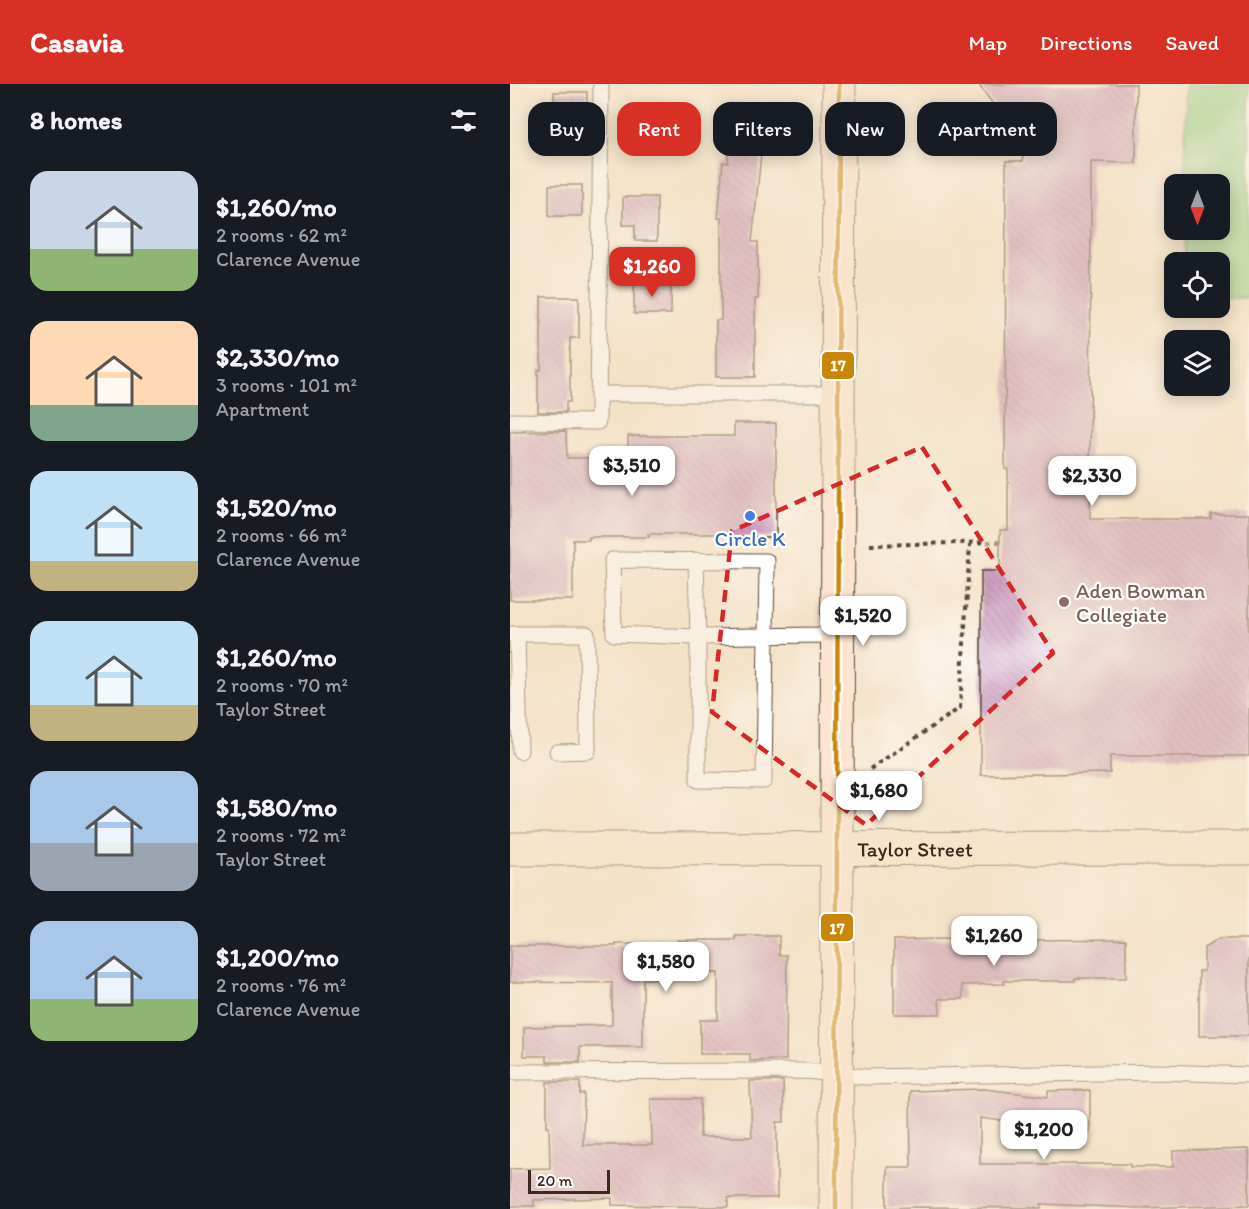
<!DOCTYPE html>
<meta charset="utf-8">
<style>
body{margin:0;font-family:Itim,sans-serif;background:#242831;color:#f1f3f6;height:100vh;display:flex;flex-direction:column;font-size:22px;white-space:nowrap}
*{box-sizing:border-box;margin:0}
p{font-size:20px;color:#9ea1a6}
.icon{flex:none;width:33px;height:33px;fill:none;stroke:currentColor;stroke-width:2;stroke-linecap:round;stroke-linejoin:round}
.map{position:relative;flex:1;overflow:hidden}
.side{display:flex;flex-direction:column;background:#171b24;width:510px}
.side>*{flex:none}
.top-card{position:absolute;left:18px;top:18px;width:570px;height:54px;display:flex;gap:12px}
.needle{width:39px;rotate:180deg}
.buttons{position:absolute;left:654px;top:90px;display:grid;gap:12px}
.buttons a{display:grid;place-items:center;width:66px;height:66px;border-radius:12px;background:#171b24;box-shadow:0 3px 15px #0003;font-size:30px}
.scale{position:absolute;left:18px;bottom:15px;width:82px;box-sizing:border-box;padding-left:6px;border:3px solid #3b2a1e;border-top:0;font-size:16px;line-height:21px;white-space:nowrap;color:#3b2a1e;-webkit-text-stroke:4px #fff;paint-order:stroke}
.price{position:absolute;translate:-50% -51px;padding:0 14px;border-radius:12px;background:#fff;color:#222;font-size:20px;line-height:39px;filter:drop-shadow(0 2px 3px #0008)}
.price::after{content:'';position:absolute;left:50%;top:36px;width:18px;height:14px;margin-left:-9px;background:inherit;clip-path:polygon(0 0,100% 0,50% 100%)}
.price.selected{background:#d93025;color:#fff}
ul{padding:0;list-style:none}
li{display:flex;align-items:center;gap:18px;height:150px;padding:0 30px}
li span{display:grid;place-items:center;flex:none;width:168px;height:120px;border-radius:18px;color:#555}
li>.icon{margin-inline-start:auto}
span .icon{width:72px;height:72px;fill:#fffc;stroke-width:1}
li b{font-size:26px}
h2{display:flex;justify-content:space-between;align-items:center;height:72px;padding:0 30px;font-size:26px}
.chip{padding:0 21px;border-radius:18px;background:#171b24;box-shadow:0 3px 15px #0003;font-size:21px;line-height:54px}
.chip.selected{background:#d93025;color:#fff}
header{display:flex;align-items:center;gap:36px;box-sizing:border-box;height:84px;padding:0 30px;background:#d93025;color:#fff}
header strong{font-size:28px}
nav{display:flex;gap:33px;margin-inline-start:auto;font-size:21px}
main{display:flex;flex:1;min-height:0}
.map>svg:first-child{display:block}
.pitch{fill:#90d28b;stroke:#667e54;stroke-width:1.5}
.building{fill:url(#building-back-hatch)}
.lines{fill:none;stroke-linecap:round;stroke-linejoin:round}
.lane-casing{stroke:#574637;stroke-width:17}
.secondary-casing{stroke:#574637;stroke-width:35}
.path{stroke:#574637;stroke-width:4;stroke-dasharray:4.5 4.5;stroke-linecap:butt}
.lane{stroke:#fff;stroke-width:15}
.secondary{stroke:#fde4d1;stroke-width:33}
.bus-1-casing{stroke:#fff;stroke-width:9}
.bus-1{stroke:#c88708;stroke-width:4.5}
.marked{fill:none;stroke:#d62828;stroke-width:4.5;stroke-dasharray:12 8;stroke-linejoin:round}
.shop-dot{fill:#3f7fe0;stroke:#fff;stroke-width:2}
.education-dot{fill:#8d6e63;stroke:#fff;stroke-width:2}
.labels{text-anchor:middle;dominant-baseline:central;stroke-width:4.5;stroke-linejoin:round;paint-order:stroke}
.shop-label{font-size:21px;fill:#366cbe;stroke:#fff}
.education-label{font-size:21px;fill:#785e54;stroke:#fff;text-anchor:start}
.street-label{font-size:21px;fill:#3b2a1e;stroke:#fff}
.line-badge{stroke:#fff;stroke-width:2}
.badge-label{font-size:16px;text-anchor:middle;font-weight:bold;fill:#fff}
</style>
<header>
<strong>Casavia</strong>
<nav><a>Map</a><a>Directions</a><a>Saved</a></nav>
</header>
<main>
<section class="side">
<h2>8 homes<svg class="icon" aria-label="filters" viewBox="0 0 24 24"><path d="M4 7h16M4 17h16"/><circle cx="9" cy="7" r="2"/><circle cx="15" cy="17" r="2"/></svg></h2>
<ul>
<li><span style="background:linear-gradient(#c9d6e8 65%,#8fb573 0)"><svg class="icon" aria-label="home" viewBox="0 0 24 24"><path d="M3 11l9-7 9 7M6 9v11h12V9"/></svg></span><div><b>$1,260/mo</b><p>2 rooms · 62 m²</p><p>Clarence Avenue</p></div></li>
<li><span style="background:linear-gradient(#ffd9b3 70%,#7fa58c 0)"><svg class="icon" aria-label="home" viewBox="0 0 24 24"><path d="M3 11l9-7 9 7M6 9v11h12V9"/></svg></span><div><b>$2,330/mo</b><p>3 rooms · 101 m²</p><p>Apartment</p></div></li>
<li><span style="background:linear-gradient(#bfe0f5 75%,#c2b280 0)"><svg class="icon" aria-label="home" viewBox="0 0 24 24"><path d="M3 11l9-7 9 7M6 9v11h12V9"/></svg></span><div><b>$1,520/mo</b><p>2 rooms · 66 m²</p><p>Clarence Avenue</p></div></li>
<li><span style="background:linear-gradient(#bfe0f5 70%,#c2b280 0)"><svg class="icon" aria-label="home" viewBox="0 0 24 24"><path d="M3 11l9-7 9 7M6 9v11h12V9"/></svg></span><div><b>$1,260/mo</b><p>2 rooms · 70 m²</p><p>Taylor Street</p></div></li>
<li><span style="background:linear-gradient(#a9c7e8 60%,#9aa5b1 0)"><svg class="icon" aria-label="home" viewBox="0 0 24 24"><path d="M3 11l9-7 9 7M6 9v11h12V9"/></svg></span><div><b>$1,580/mo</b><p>2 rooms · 72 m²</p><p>Taylor Street</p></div></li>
<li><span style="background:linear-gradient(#a9c7e8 65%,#8fb573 0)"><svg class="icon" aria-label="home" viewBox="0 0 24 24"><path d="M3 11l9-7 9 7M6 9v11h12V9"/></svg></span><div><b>$1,200/mo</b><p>2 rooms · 76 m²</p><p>Clarence Avenue</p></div></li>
</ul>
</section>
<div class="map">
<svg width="739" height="1125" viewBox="0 0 739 1125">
<defs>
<pattern id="building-back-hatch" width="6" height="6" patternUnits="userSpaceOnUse" patternTransform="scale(1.5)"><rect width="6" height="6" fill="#c893b8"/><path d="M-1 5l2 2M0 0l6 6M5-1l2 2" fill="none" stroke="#a47895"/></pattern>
</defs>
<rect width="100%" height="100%" fill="#fff"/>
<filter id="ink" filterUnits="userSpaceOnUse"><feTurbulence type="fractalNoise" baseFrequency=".0167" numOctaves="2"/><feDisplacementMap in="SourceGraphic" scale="12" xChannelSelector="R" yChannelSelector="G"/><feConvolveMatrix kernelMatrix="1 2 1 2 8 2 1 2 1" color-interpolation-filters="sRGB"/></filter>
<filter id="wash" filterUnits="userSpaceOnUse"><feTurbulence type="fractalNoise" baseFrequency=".008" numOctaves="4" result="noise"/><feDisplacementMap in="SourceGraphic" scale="24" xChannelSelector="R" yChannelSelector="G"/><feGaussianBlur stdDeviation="1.35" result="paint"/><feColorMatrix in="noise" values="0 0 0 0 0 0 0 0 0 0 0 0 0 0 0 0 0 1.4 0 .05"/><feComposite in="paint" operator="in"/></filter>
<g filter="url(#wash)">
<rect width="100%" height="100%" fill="#f4e2c7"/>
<!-- pitch -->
<path class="pitch" d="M676 0H739V214H710V178H674L675 146H710V100H675Z"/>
<g id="blocks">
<!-- building -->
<g class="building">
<path d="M468 0H626V79L581 78 580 435H701V430H739V672H600V689L471 691V487H490V446H498V385H495L496 77H513V38L483 20Z"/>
<rect x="44" y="8" width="33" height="31"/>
<path d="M217 20H251V70L242 158H248V215H245V293H206V236H211V134H208L213 78 218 79Z"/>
<rect x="39" y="101" width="33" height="31"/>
<path d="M113 113H147V157H125V141H113Z"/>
<rect x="124" y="199" width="37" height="31"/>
<path d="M31 213H69V254H60V318H56V328H28V286H31Z"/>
<path d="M224 339H266V453H220L221 450H138L139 453H79V456H63V516H0V348L56 347 57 374H104V369H118V352H224Z"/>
<path d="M226 852H269V871H277L276 976 240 977V970H190V936H208V889H159V895H133V963H70V978H37V972H14V943L102 941V899L0 898V862H106V860H167V856H226Z"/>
<path d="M429 855 477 856V861L527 860V856L616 855V894H565V897H494V900L452 901 453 915H429L430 930H384V856Z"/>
<path d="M709 855H739V952H689V887H694V864Z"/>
<path d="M240 997H273L274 1038H267V1114H218V1123L102 1121V1114L24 1116V1122H0V1085L40 1084 39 1042H37V998H70V1010L74 1009 73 1061H142L141 1015H190V1053H242Z"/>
<path d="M475 1005 538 1013V1007L580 1006V1048L470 1034V1080H620V1083H663V1067L739 1065V1121L629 1124 531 1120V1124L406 1123 377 1124V1083H401L400 1007Z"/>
</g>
</g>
</g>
<g filter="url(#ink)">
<use href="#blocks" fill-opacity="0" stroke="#574637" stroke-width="1.5"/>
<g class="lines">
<!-- lane casing -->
<g class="lane-casing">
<g id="lane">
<path d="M88 310H329"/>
<path d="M0 337 88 338 91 0"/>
<path d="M186 476 188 553 104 550 102 476 257 477 254 697 188 696V553C235 552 281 551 328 551"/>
<path d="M0 550H77L78 667 47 668"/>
<path d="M7 550 10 667"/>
<path d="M0 988 296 987 357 993 650 988 739 991"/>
</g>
</g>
<!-- secondary casing -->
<g class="secondary-casing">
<g id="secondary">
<path id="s1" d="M0 765 739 764"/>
<path d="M326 1125 329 0"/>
</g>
</g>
<!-- path -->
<g class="path">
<path d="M360 461 490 458"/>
<path d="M360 685 450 624 460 460"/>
</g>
<!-- lane -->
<use href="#lane" class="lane"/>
<!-- secondary -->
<use href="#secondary" class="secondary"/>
<!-- bus-1 casing -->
<g class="bus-1-casing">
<path id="bus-1" d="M326 1125 329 0"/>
</g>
<!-- bus-1 -->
<use href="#bus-1" class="bus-1"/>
</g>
</g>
<!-- marked area -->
<path d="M0 0H739V1125H0ZM412 363 543 569 356 741 202 628 222 447Z" fill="#f4e2c7" fill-opacity=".55" fill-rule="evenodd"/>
<path class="marked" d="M412 363 543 569 356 741 202 628 222 447Z"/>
<!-- markers -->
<circle class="shop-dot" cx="240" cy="432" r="6"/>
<circle class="education-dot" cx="554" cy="518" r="6"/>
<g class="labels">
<!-- shop labels -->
<g class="shop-label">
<text x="240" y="454">Circle K</text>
</g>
<!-- education labels -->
<g class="education-label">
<text x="566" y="506">Aden Bowman<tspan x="566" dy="24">Collegiate</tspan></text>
</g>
<!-- street labels -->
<g class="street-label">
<text stroke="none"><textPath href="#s1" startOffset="405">Taylor Street</textPath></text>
</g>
</g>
<g class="line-badge">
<rect x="311" y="267" width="34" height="29" rx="6" fill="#c88708"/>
<rect x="310" y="829" width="34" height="29" rx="6" fill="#c88708"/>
</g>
<g class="badge-label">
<text x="328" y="287">17</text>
<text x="327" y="850">17</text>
</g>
</svg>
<div class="buttons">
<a><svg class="needle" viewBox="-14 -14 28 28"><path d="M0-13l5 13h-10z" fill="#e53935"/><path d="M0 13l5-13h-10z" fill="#9ea1a6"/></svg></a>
<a><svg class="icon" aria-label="locate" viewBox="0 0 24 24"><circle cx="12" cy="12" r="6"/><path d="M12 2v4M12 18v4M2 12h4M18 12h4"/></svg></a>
<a><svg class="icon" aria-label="layers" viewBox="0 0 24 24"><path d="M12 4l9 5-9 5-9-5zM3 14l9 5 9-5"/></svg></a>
</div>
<div class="scale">20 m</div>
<b class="price selected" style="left:142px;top:214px">$1,260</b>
<b class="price" style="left:122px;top:413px">$3,510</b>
<b class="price" style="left:582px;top:423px">$2,330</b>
<b class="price" style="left:353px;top:563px">$1,520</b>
<b class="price" style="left:369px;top:738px">$1,680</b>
<b class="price" style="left:484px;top:883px">$1,260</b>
<b class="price" style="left:156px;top:909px">$1,580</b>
<b class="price" style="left:534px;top:1077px">$1,200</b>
<div class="top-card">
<a class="chip">Buy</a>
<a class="chip selected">Rent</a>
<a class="chip">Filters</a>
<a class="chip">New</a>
<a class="chip">Apartment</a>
</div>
</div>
</main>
